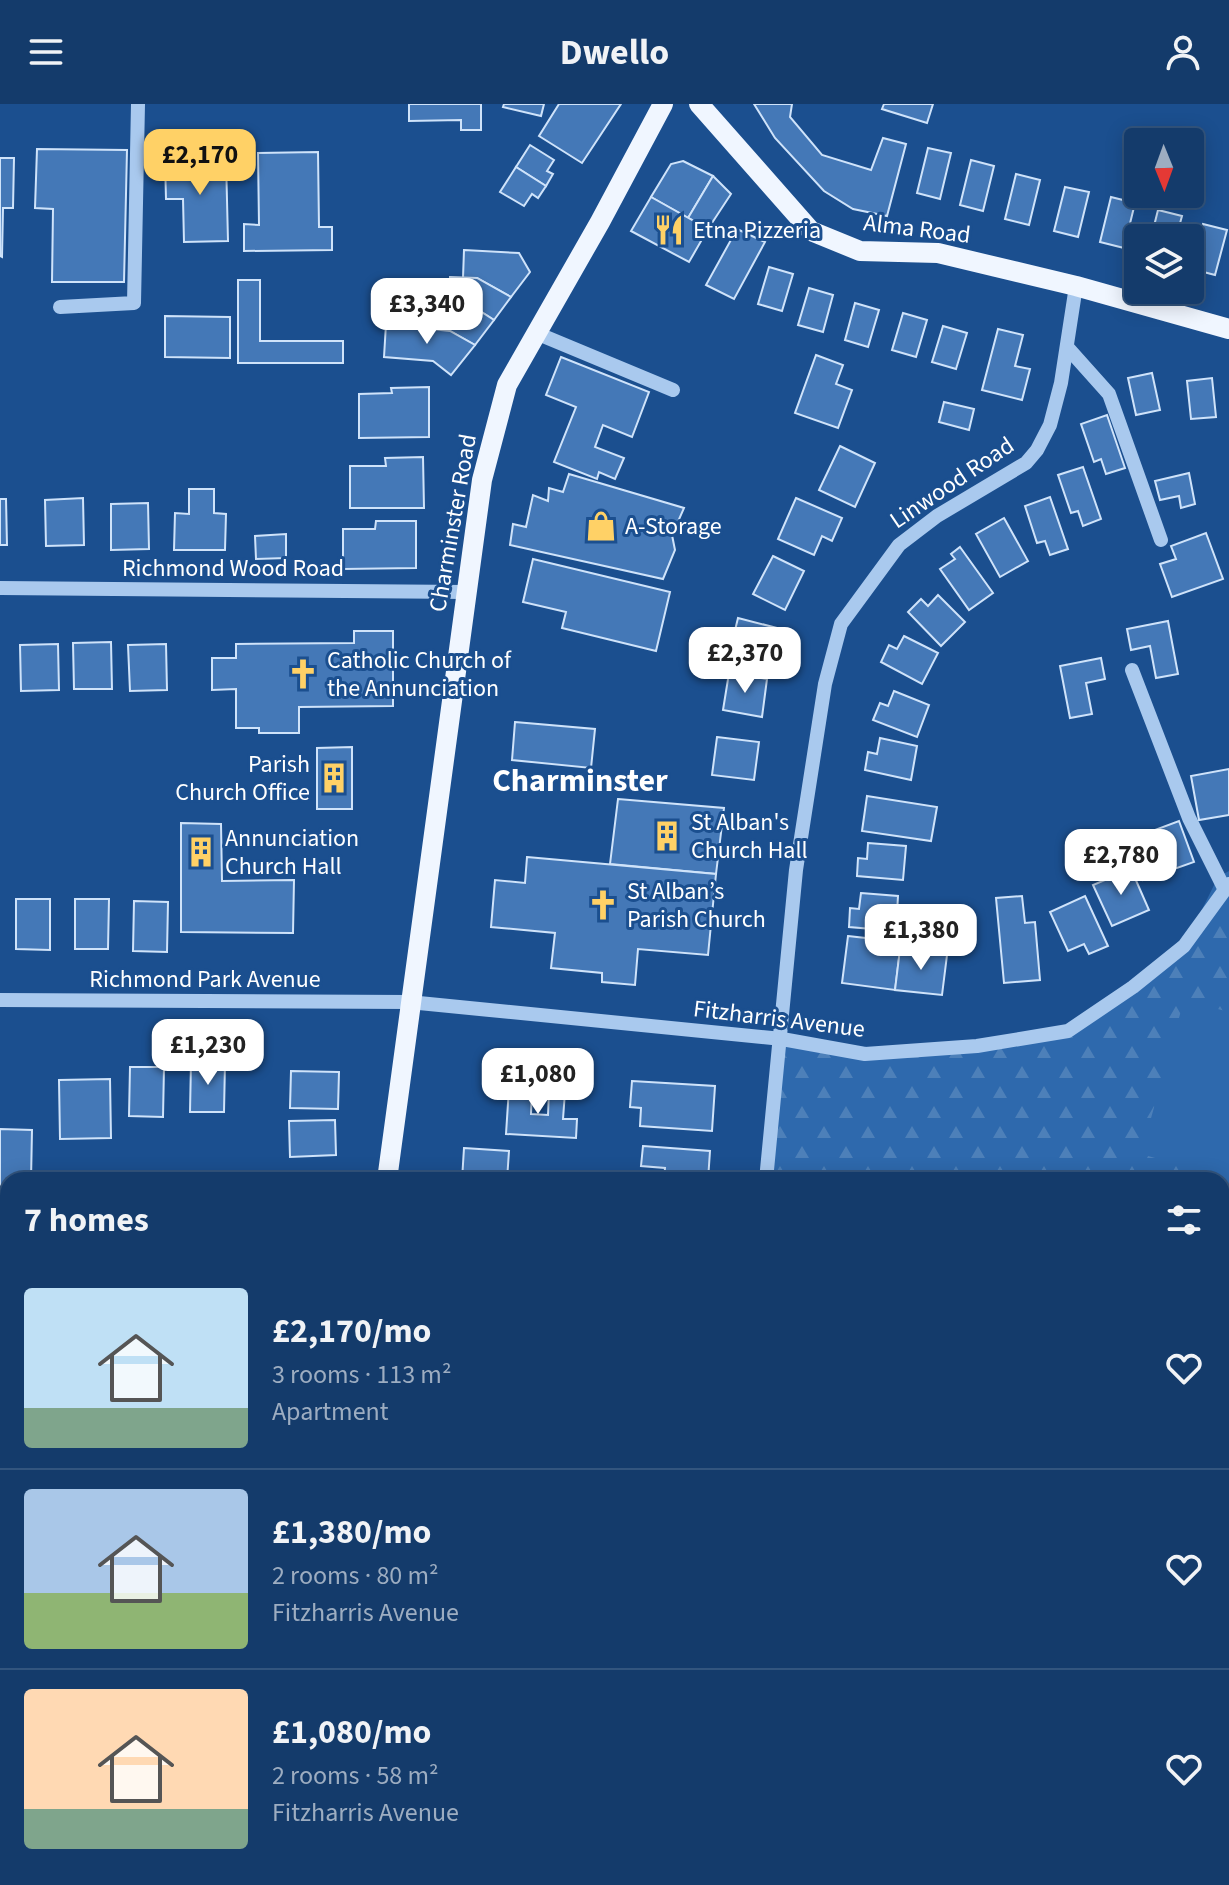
<!DOCTYPE html>
<meta charset="utf-8">
<style>
body{margin:0;font-family:"Source Sans 3",sans-serif;background:#214673;color:#f1f3f6;height:100vh;display:flex;flex-direction:column;font-size:30px;white-space:nowrap}
*{box-sizing:border-box;margin:0}
p{font-size:26px;color:#9dadc1}
.icon{flex:none;width:44px;height:44px;fill:none;stroke:currentColor;stroke-width:2;stroke-linecap:round;stroke-linejoin:round}
.map{position:relative;flex:1;overflow:hidden}
.drawer{position:absolute;left:0px;top:1068px;width:1230px;height:714px;display:flex;flex-direction:column;background:#143b6b;border-radius:24px 24px 0 0;box-shadow:0 4px 20px #0003,0 0 0 2px #33557e}
.drawer>*{flex:none}
.needle{width:52px;rotate:179deg}
.controls{position:absolute;left:1124px;top:24px;display:grid;gap:16px}
.controls a{display:grid;place-items:center;width:80px;height:80px;border-radius:8px;background:#143b6b;box-shadow:0 4px 20px #0003,0 0 0 2px #33557e;font-size:40px}
.price{position:absolute;translate:-50% -68px;padding:0 18px;border-radius:16px;background:#fff;color:#222;font-size:26px;line-height:52px;filter:drop-shadow(0 2px 4px #0008)}
.price::after{content:'';position:absolute;left:50%;top:48px;width:24px;height:18px;margin-left:-12px;background:inherit;clip-path:polygon(0 0,100% 0,50% 100%)}
.price.active{background:#ffd166;color:#111}
ul{padding:0;list-style:none}
li{display:flex;align-items:center;gap:24px;height:200px;padding:0 24px}
li+li{border-top:2px solid #33557e}
li span{display:grid;place-items:center;flex:none;width:224px;height:160px;border-radius:8px;color:#555}
li>.icon{margin-inline-start:auto}
span .icon{width:96px;height:96px;fill:#fffc;stroke-width:1}
li b{font-size:34px}
h2{display:flex;justify-content:space-between;align-items:center;height:96px;padding:0 24px;font-size:34px}
header{display:flex;justify-content:space-between;align-items:center;height:104px;padding:0 24px;background:#143b6b;font-size:36px;font-weight:700}
.map>svg:first-child{display:block}
.green{fill:#2e69ad}
.forest{fill:url(#forest-firs)}
.building{fill:#4478b7;stroke:#cfe3fa;stroke-width:2}
.lines{fill:none;stroke-linecap:round;stroke-linejoin:round}
.minor{stroke:#a9c9ee;stroke-width:14}
.major{stroke:#f0f6ff;stroke-width:20}
.labels{text-anchor:middle;dominant-baseline:central;stroke-width:6;stroke-linejoin:round;paint-order:stroke}
.street-label{font-size:24px;fill:#fff;stroke:#1b4f8f}
.poi-label{font-size:24px;fill:#fff;stroke:#1b4f8f;text-anchor:start}
.district-label{font-size:32px;font-weight:bold;fill:#fff;stroke:#1b4f8f}
</style>
<header><svg class="icon" aria-label="menu" viewBox="0 0 24 24"><path d="M4 6h16M4 12h16M4 18h16"/></svg>Dwello<svg class="icon" aria-label="person" viewBox="0 0 24 24"><circle cx="12" cy="8" r="4"/><path d="M4 21q1-7 8-7t8 7"/></svg></header>
<div class="map">
<svg width="1229" height="1781" viewBox="0 0 1229 1781">
<defs>
<pattern id="forest-firs" width="22" height="20" patternUnits="userSpaceOnUse" patternTransform="scale(2)"><rect width="22" height="20" fill="#2e69ad"/><path d="M5 1l3.5 6h-7zM16 11l3.5 6h-7z" fill="#4d80b9"/></pattern>
</defs>
<rect width="100%" height="100%" fill="#1b4f8f"/>
<!-- green -->
<path class="green" d="M1229 780V1756L1222 1755V1076H768L865 950 1068 927 1184 842Z"/>
<!-- forest -->
<path class="forest" d="M1229 767V908L1184 896 1141 1050 1229 1075V1201L1222 1200V1076H766L782 935 865 950 1068 927 1184 842 1218 773Z"/>
<!-- building -->
<g class="building">
<path d="M409 0H481V26H461V16L409 17Z"/>
<path d="M504 0H544L541 12 503 3Z"/>
<path d="M559 0H621L582 59 539 32Z"/>
<path d="M754 0H792L790 13 822 51 871 66 883 34 906 40 887 112 853 105 824 87 775 34Z"/>
<path d="M884 0H933L927 19 882 5Z"/>
<path d="M530 41 554 56 547 67 553 70 546 82 516 63Z"/>
<path d="M928 44 951 49 940 95 917 89Z"/>
<path d="M37 45 127 46 124 178H52L53 105 35 104Z"/>
<path d="M318 48 319 123H332V146L244 147V120L259 121 258 49Z"/>
<path d="M0 54H14L13 104H3L2 153 0 152Z"/>
<path d="M226 55 228 137 184 138 183 95H166L165 56Z"/>
<path d="M971 56 994 62 983 107 960 101Z"/>
<path d="M683 57 713 72 688 114 651 93 671 60Z"/>
<path d="M516 63 546 82 538 94 532 90 524 102 500 88Z"/>
<path d="M1016 70 1040 76 1029 121 1005 115Z"/>
<path d="M713 72 731 90 708 125 688 114Z"/>
<path d="M1065 83 1089 88 1078 133 1054 127Z"/>
<path d="M651 93 708 125 689 158 631 127Z"/>
<path d="M1111 93 1135 99 1124 144 1100 138Z"/>
<path d="M1158 106 1182 112 1176 134H1151Z"/>
<path d="M1203 120 1227 126 1215 171 1192 165Z"/>
<path d="M737 125 765 138 734 195 706 181Z"/>
<path d="M464 146 519 149 530 168 511 193 477 174H463Z"/>
<path d="M769 163 793 170 782 207 758 200Z"/>
<path d="M450 173 477 174 511 193 494 216 469 200 449 199Z"/>
<path d="M238 176H260V237H343V259H238Z"/>
<path d="M809 184 833 191 823 228 798 221Z"/>
<path d="M435 198 469 200 494 216 475 241 450 227 434 225Z"/>
<path d="M855 199 879 206 868 243 845 236Z"/>
<path d="M903 209 927 216 916 253 892 246Z"/>
<path d="M165 212 230 213V254L165 253Z"/>
<path d="M386 220 450 227 475 241 451 271 433 257 384 253Z"/>
<path d="M943 222 967 229 956 265 932 258Z"/>
<path d="M998 225 1023 231 1015 262 1030 265 1022 296 982 286Z"/>
<path d="M816 251 843 261 836 280 852 286 838 324 795 309Z"/>
<path d="M561 253 649 288 632 333 603 321 595 343 624 354 615 375 599 368 597 375 554 358 576 303 546 291Z"/>
<path d="M1152 269 1160 306 1136 311 1128 274Z"/>
<path d="M1212 274 1216 313 1191 315 1187 277Z"/>
<path d="M429 283V333L359 334V290L392 289 391 284Z"/>
<path d="M944 298 974 305 969 326 939 318Z"/>
<path d="M1107 311 1125 364 1106 370 1101 355 1094 358 1081 320Z"/>
<path d="M840 342 875 359 855 403 819 386Z"/>
<path d="M423 353 424 404H350V362H386L385 354Z"/>
<path d="M1083 363 1101 415 1083 422 1078 407 1071 409 1058 371Z"/>
<path d="M1189 369 1195 400 1181 404 1179 392 1160 396 1155 377Z"/>
<path d="M569 370 684 404 672 431 675 446 663 475 510 441 513 420 526 423 533 391 548 397 549 384 563 388Z"/>
<path d="M189 385H214V409L226 410 225 446H174L175 409 189 410Z"/>
<path d="M1050 393 1068 445 1050 451 1045 437 1037 439 1025 402Z"/>
<path d="M83 394 84 441 46 442 45 396Z"/>
<path d="M796 394 842 414 832 437 822 432 814 451 778 435Z"/>
<path d="M0 395H6L7 441H0Z"/>
<path d="M148 399 149 445 111 446V400Z"/>
<path d="M1004 414 1028 457 1000 473 976 430Z"/>
<path d="M376 417H416V464L343 465V425H375Z"/>
<path d="M1206 429 1223 475 1172 493 1160 460 1176 455 1171 442Z"/>
<path d="M286 430V454L256 455 255 432Z"/>
<path d="M960 443 993 489 969 506 940 465 955 455 951 450Z"/>
<path d="M773 452 804 467 785 506 753 490Z"/>
<path d="M533 455 670 488 656 547 562 524 566 508 523 498Z"/>
<path d="M938 491 965 518 941 542 908 508 921 495 928 502Z"/>
<path d="M738 514 777 524 768 561 729 551Z"/>
<path d="M1168 517 1178 570 1156 574 1150 542 1131 546 1127 525Z"/>
<path d="M354 527H393V602L299 603V629H259V624H236V585L212 586V554H236V540L354 539Z"/>
<path d="M904 532 938 549 922 580 881 558 889 541 897 545Z"/>
<path d="M111 538 112 585H74L73 539Z"/>
<path d="M58 540 59 586 21 587 20 541Z"/>
<path d="M166 540 167 586 130 587 128 541Z"/>
<path d="M1101 554 1105 575 1086 579 1092 610 1070 614 1060 562Z"/>
<path d="M729 569 767 575 762 613 723 606Z"/>
<path d="M894 587 929 601 917 633 873 616 880 599 888 602Z"/>
<path d="M515 618 595 625 591 664 512 656Z"/>
<path d="M717 633 759 638 754 676 712 671Z"/>
<path d="M880 634 917 642 911 676 865 666 868 648 877 650Z"/>
<path d="M352 643V705H317V644Z"/>
<path d="M1229 665V711L1199 716 1191 672Z"/>
<path d="M867 692 937 703 931 737 862 727Z"/>
<path d="M618 695 724 704 716 770 610 760Z"/>
<path d="M1179 717 1194 758 1143 776 1128 736Z"/>
<path d="M181 719 221 720 222 777 294 776 293 829 181 828Z"/>
<path d="M868 739 906 742 903 776 857 772 858 754 867 755Z"/>
<path d="M527 753 716 770 708 851 638 845 635 881 602 878V869L551 864 555 829 491 823 495 776 525 779Z"/>
<path d="M1131 765 1149 806 1112 822 1093 781Z"/>
<path d="M861 789 898 792 896 827 849 823 850 804 859 805Z"/>
<path d="M1022 792 1025 819 1035 818 1040 876 1004 879 996 794Z"/>
<path d="M1085 792 1108 842 1089 850 1084 840 1068 847 1050 808Z"/>
<path d="M16 795H50V846L16 845Z"/>
<path d="M75 795H109L108 845H75Z"/>
<path d="M134 797 168 798 167 848 133 847Z"/>
<path d="M848 832 901 838 895 886 842 879Z"/>
<path d="M900 845 947 851 942 891 895 886Z"/>
<path d="M191 958H225L224 1008H190Z"/>
<path d="M130 963H164L163 1013 129 1012Z"/>
<path d="M291 967 339 968 338 1005 290 1004Z"/>
<path d="M110 975 111 1034 60 1035 59 976Z"/>
<path d="M632 977 715 982 712 1027 640 1022 641 1004 630 1003Z"/>
<path d="M509 984 532 985 531 1010 548 1011 549 987 565 988 563 1015H577L576 1034 506 1030Z"/>
<path d="M335 1016 336 1051 290 1053 289 1017Z"/>
<path d="M0 1025 32 1026 31 1076H8L7 1100H0Z"/>
<path d="M643 1042 710 1047 708 1076H664L665 1064 641 1062Z"/>
<path d="M464 1044 509 1047 507 1076H462Z"/>
<rect x="0" y="1190" width="8" height="31"/>
<path d="M28 1774H72L70 1781H45L28 1776Z"/>
<path d="M213 1774H295L293 1781H211Z"/>
<path d="M446 1774H555L554 1781H445Z"/>
<path d="M555 1774H592L591 1781H554Z"/>
<path d="M606 1774H633L632 1781H605Z"/>
<path d="M645 1774H673L672 1781H644Z"/>
</g>
<g class="lines">
<!-- minor -->
<g class="minor">
<path d="M60 203 134 199 138 0"/>
<path d="M536 229 673 286"/>
<path d="M1067 243 1109 290 1161 436"/>
<path d="M0 484 466 488"/>
<path d="M1132 566 1189 714 1225 786"/>
<path d="M0 896 409 898 782 935 865 950 977 942 1068 927 1133 883 1184 842 1229 780"/>
<path d="M766 1076 796 766 825 580 841 520 899 441 937 412 1026 359 1037 346 1050 321 1061 279 1076 182"/>
<path d="M0 1278H8"/>
<path d="M0 1722 8 1695"/>
<path d="M1222 1757 1229 1758"/>
<path d="M150 1781 152 1774"/>
</g>
<!-- major -->
<g class="major">
<path d="M699 0 811 127 860 147 938 149 1076 182 1229 225"/>
<path d="M387 1076 482 376 507 281 600 118 663 0"/>
<path d="M330 1781 331 1774"/>
</g>
</g>
<!-- icons -->
<defs>
<g id="restaurant-bare" transform="scale(2.4)"><path d="M-5-6h1v4h1v-4h1v4h1v-4h1v5L-1.5 .5V6h-2V.5L-5-1ZM5-6V6H3V1.5H1.5Q1.5-4 5-6Z" fill="#ffd166" stroke="#1b4f8f" stroke-width="2.5" paint-order="stroke"/></g>
<g id="shop-bare" transform="scale(2.4)"><path d="M-5-2.5h2.3a2.7 3.5 0 0 1 5.4 0H5L5.5 6h-11ZM-1.5-2.5h3a1.5 2.3 0 0 0-3 0Z" fill="#ffd166" stroke="#1b4f8f" stroke-width="2.5" paint-order="stroke"/></g>
<g id="church-bare" transform="scale(2.4)"><path d="M-1.2-6h2.4v3.5h3.3v2.4h-3.3V6h-2.4V-.1h-3.3v-2.4h3.3Z" fill="#ffd166" stroke="#1b4f8f" stroke-width="2.5" paint-order="stroke"/></g>
<g id="building-bare" transform="scale(2.4)"><path d="M-4-6H4V6H1V3H-1V6H-4ZM-2.5-4.3h1.7v1.8h-1.7ZM.8-4.3h1.7v1.8H.8ZM-2.5-1h1.7V.8h-1.7ZM.8-1h1.7V.8H.8Z" fill="#ffd166" stroke="#1b4f8f" stroke-width="2.5" paint-order="stroke"/></g>
</defs>
<g fill-rule="evenodd">
<use href="#restaurant-bare" x="669" y="126"/>
<use href="#shop-bare" x="601" y="422"/>
<use href="#church-bare" x="303" y="570"/>
<use href="#building-bare" x="334" y="674"/>
<use href="#building-bare" x="667" y="732"/>
<use href="#building-bare" x="201" y="748"/>
<use href="#church-bare" x="603" y="801"/>
</g>
<g class="labels">
<!-- street labels -->
<g class="street-label">
<text transform="translate(917 125) rotate(7)">Alma Road</text>
<text transform="translate(952 379) rotate(-34)">Linwood Road</text>
<text transform="translate(453 419) rotate(-80)">Charminster Road</text>
<text x="233" y="464">Richmond Wood Road</text>
<text x="205" y="875">Richmond Park Avenue</text>
<text transform="translate(779 915) rotate(7)">Fitzharris Avenue</text>
</g>
<!-- poi labels -->
<g class="poi-label">
<text x="693" y="126">Etna Pizzeria</text>
<text x="625" y="422">A-Storage</text>
<text x="327" y="556">Catholic Church of<tspan x="327" dy="28">the Annunciation</tspan></text>
<text x="310" y="660" text-anchor="end">Parish<tspan x="310" dy="28">Church Office</tspan></text>
<text x="691" y="718">St Alban's<tspan x="691" dy="28">Church Hall</tspan></text>
<text x="225" y="734">Annunciation<tspan x="225" dy="28">Church Hall</tspan></text>
<text x="627" y="787">St Alban’s<tspan x="627" dy="28">Parish Church</tspan></text>
</g>
<!-- district labels -->
<g class="district-label">
<text x="580" y="677">Charminster</text>
</g>
</g>
</svg>
<div class="controls">
<a><svg class="needle" viewBox="-14 -14 28 28"><path d="M0-13l5 13h-10z" fill="#e53935"/><path d="M0 13l5-13h-10z" fill="#9dadc1"/></svg></a>
<a><svg class="icon" aria-label="layers" viewBox="0 0 24 24"><path d="M12 4l9 5-9 5-9-5zM3 14l9 5 9-5"/></svg></a>
</div>
<b class="price active" style="left:200px;top:93px">£2,170</b>
<b class="price" style="left:427px;top:242px">£3,340</b>
<b class="price" style="left:745px;top:591px">£2,370</b>
<b class="price" style="left:1121px;top:793px">£2,780</b>
<b class="price" style="left:921px;top:868px">£1,380</b>
<b class="price" style="left:208px;top:983px">£1,230</b>
<b class="price" style="left:538px;top:1012px">£1,080</b>
<section class="drawer">
<h2>7 homes<svg class="icon" aria-label="filters" viewBox="0 0 24 24"><path d="M4 7h16M4 17h16"/><circle cx="9" cy="7" r="2"/><circle cx="15" cy="17" r="2"/></svg></h2>
<ul>
<li><span style="background:linear-gradient(#bfe0f5 75%,#7fa58c 0)"><svg class="icon" aria-label="home" viewBox="0 0 24 24"><path d="M3 11l9-7 9 7M6 9v11h12V9"/></svg></span><div><b>£2,170/mo</b><p>3 rooms · 113 m²</p><p>Apartment</p></div><svg class="icon" aria-label="heart" viewBox="0 0 24 24"><path d="M12 20l-8-8c-3-5 5-10 8-4 3-6 11-1 8 4z"/></svg></li>
<li><span style="background:linear-gradient(#a9c7e8 65%,#8fb573 0)"><svg class="icon" aria-label="home" viewBox="0 0 24 24"><path d="M3 11l9-7 9 7M6 9v11h12V9"/></svg></span><div><b>£1,380/mo</b><p>2 rooms · 80 m²</p><p>Fitzharris Avenue</p></div><svg class="icon" aria-label="heart" viewBox="0 0 24 24"><path d="M12 20l-8-8c-3-5 5-10 8-4 3-6 11-1 8 4z"/></svg></li>
<li><span style="background:linear-gradient(#ffd9b3 75%,#7fa58c 0)"><svg class="icon" aria-label="home" viewBox="0 0 24 24"><path d="M3 11l9-7 9 7M6 9v11h12V9"/></svg></span><div><b>£1,080/mo</b><p>2 rooms · 58 m²</p><p>Fitzharris Avenue</p></div><svg class="icon" aria-label="heart" viewBox="0 0 24 24"><path d="M12 20l-8-8c-3-5 5-10 8-4 3-6 11-1 8 4z"/></svg></li>
</ul>
</section>
</div>
